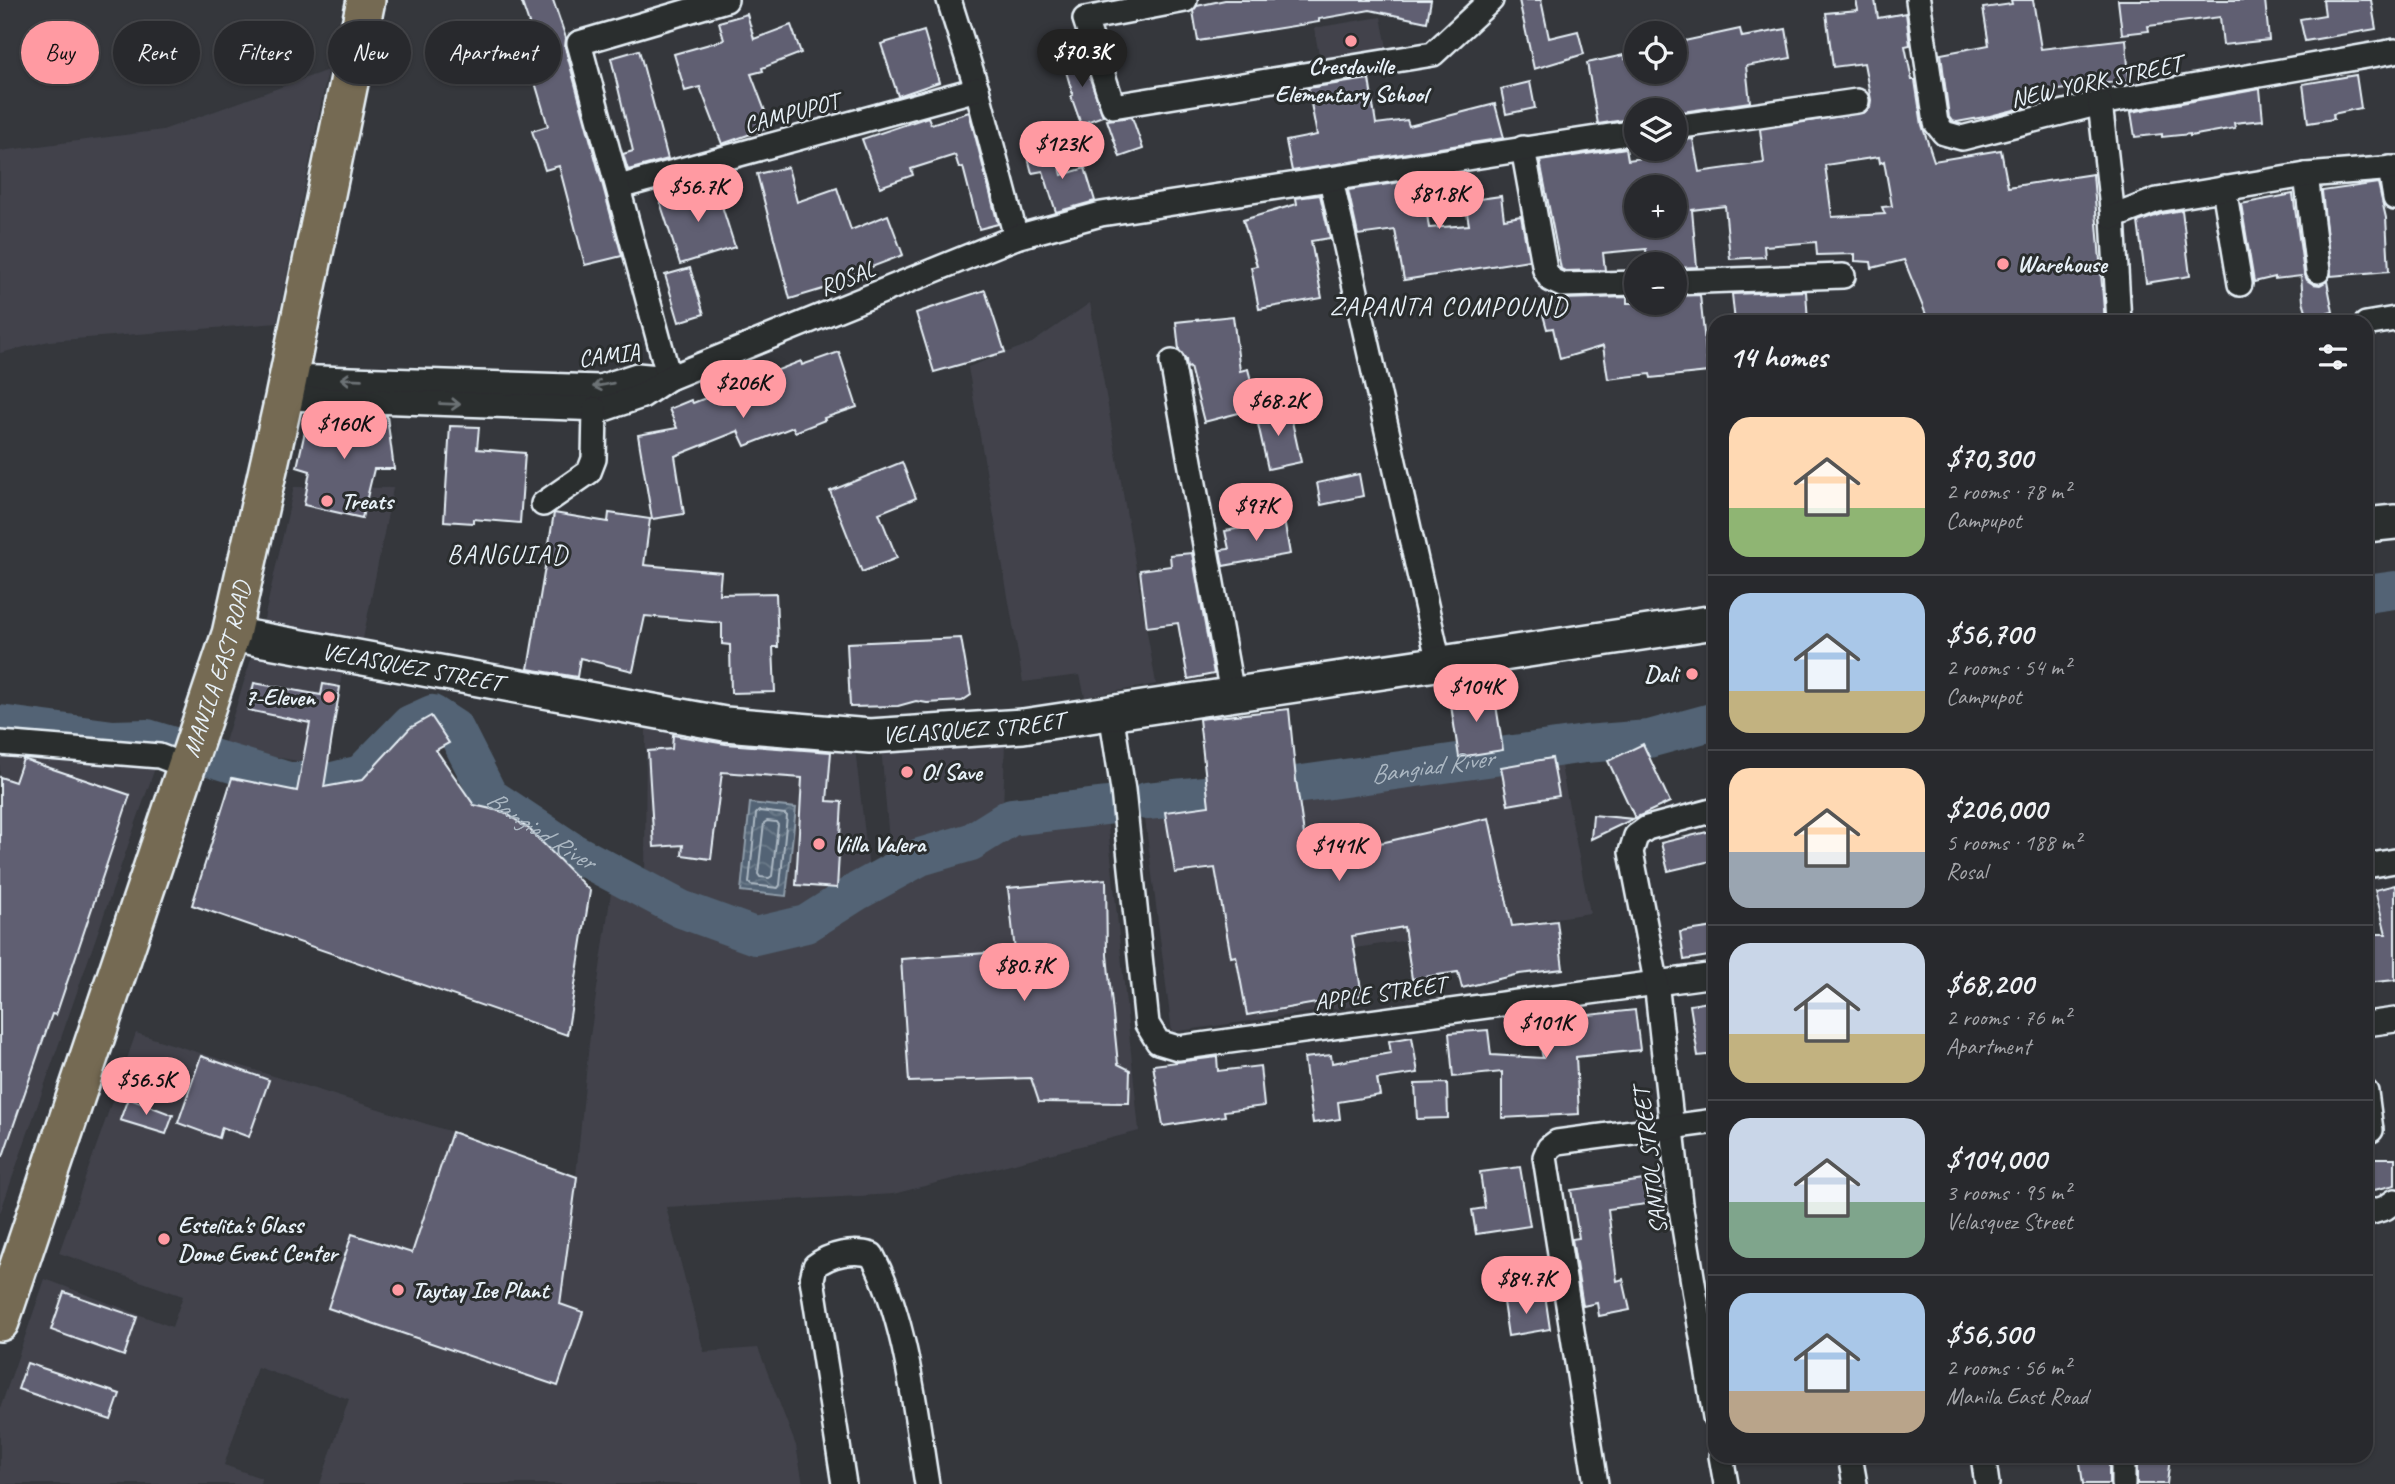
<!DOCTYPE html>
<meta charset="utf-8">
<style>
body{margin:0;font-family:Caveat,sans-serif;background:#303135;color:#f1f3f6;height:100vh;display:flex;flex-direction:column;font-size:26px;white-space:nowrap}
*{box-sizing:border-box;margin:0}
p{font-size:23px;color:#a5a6aa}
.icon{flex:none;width:38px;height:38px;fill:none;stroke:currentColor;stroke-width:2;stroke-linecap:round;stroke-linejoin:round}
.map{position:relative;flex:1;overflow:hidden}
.panel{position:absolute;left:1708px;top:315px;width:665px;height:1148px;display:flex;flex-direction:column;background:#28292d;border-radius:21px;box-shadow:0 2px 5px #0004,0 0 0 2px #444549}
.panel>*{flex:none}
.banner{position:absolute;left:21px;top:21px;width:665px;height:63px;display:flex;gap:14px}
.fabs{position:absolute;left:1624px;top:21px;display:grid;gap:14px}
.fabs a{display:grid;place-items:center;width:63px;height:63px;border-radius:50%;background:#28292d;box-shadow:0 2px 5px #0004,0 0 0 2px #444549;font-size:35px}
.price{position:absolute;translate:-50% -60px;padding:0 16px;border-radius:24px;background:#ff9aa2;color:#111;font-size:23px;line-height:46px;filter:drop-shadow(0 2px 4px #0008)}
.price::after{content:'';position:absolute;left:50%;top:42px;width:21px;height:16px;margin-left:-10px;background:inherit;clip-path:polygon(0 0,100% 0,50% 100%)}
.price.active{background:#222;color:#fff}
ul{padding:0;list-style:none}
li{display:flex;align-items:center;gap:21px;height:175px;padding:0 21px}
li+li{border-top:2px solid #444549}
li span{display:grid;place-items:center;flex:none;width:196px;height:140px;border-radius:21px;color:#555}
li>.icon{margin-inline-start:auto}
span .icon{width:84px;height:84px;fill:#fffc;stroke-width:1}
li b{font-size:30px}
h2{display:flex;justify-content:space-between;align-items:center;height:84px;padding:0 21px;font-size:30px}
.chip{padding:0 24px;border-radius:32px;background:#28292d;box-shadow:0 2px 5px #0004,0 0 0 2px #444549;font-size:24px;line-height:63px}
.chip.active{background:#ff9aa2;color:#111}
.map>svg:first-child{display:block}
.built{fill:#42434c}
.water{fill:url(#water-waves);stroke:#8e9ca9;stroke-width:2}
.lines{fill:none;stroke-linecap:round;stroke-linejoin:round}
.shore{stroke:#acb8c3;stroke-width:2}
.river{stroke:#526374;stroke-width:38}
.building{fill:#615f72;stroke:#e8f1f8;stroke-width:2;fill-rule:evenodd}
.street-casing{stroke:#e8f1f8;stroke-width:28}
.secondary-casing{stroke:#e8f1f8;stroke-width:38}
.primary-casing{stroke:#e8f1f8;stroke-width:42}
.street{stroke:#2a2d2e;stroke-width:23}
.secondary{stroke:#2a2d2e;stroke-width:33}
.primary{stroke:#746b52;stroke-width:37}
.oneway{stroke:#6c7275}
.poi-dot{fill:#ff9aa2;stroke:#2a2d2e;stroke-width:2.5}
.labels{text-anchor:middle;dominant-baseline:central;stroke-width:6;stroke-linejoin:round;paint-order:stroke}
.poi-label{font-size:24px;font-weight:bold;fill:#e8f1f8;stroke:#2a2d2e;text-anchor:start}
.street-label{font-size:24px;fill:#e8f1f8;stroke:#2a2d2e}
.neighbourhood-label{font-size:26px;letter-spacing:2px;fill:#e8f1f8;stroke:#2a2d2e}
.water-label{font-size:26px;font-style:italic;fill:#acb8c3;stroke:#2a2d2e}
</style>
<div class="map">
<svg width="2395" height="1484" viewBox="0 0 2395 1484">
<defs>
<pattern id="water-waves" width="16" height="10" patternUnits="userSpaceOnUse" patternTransform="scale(1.75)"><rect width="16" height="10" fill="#526374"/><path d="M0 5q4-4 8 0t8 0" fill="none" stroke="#6b7a89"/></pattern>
</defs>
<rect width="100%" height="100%" fill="#35373c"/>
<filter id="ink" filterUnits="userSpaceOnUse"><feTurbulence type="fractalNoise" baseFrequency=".0143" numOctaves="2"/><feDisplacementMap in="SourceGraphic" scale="14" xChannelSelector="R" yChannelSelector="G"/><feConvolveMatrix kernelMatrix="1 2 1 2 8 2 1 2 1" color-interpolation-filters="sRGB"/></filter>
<g filter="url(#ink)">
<!-- built -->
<g class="built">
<path d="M1381 17 1388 53 1321 65 1314 28Z"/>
<path d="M328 70 277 323 49 341 0 353V151L163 130Z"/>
<path d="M1090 303 1156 684 1085 697 1080 675 1023 682 968 367 1032 343Z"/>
<path d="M294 487 393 488 362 644 262 628Z"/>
<path d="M254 650 343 667 327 766 223 748Z"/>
<path d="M646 723 855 749 870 878 792 922 752 928 686 906 645 885Z"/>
<path d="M1005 741 1003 813 964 837 919 849 891 865 881 746Z"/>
<path d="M0 756 156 765 0 1213Z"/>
<path d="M1559 756 1590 913 1355 948 1362 1005 1172 1032 1144 811Z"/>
<path d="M1107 818 1139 1131 893 1194 666 1207 704 1352 758 1348 796 1446 803 1484H320L349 1399 257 1367 224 1465 261 1478 260 1484H0V1409L45 1279 172 1327 183 1296 59 1253 136 1033 452 1132 576 1176 589 1044 611 893 639 898 689 923 743 945 796 937 841 909 927 864 983 850 1013 828Z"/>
</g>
<!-- water -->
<path class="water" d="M750 803 796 808 786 896 741 891Z"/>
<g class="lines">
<!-- shore -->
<g class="shore">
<path d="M759 811 785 814 787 816 780 885 778 888 751 885 749 883 756 814Z"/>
<path d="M767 821 776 822 778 825 772 876 769 878 760 877 758 874 764 823Z"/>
</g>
<!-- river -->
<g class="river">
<path d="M2366 594 2395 590"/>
<path id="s1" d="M0 724 113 739 147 738 288 781H333L361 774 410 724 432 714 455 729 489 796 573 852 681 909 755 936 806 924 858 891 920 857 971 842 1011 817 1115 805"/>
<path id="s2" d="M1147 801 1281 787 1585 744 1649 739 1715 721"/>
</g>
</g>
<!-- building -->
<g class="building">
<path d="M521 0H553L566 38 565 47 622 256 585 265 559 166 545 170 532 131 548 126 529 62 541 59Z"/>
<path d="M1225 0H1431L1427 22 1370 10 1319 19V22L1198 41 1193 11 1197 6Z"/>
<path d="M1519 0H1541L1549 38 1578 31 1584 54 1534 69Z"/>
<path d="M1856 0H1875L1878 18 1906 13 1910 45 1905 46 1912 80H1915L1922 125 1934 161 2001 150 2008 187 2093 174 2105 322H1929L1904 260 1872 268 1871 262 1855 261V254L1817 255 1816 242 1764 246 1765 257 1730 259 1725 206 1692 210 1697 267 1675 268V264H1648L1646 249 1603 253 1605 270 1565 271 1561 269 1540 161 1626 148 1628 160 1667 155 1666 149H1675V141L1693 139 1699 172 1764 163 1760 129 1865 112 1870 107 1871 100 1864 63 1833 67 1826 13 1858 10ZM1879 157 1880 163 1884 161 1892 206 1882 207 1885 214 1832 217 1825 165ZM1636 187H1675V226H1636Z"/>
<path d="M2011 0H2033L2041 49 2126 39 2129 80 2024 95 2026 107 1990 116 1957 122 1952 121 1949 117 1941 54 1989 45 1983 8 2012 4Z"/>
<path d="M2118 0H2265L2269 40 2223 45 2220 17 2148 26 2149 31 2122 34Z"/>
<path d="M2323 0H2371L2376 29 2305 41 2300 19 2325 15Z"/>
<path d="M747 14 754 39 791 25 801 53 762 68 763 71 751 74 771 127 722 144 700 87 685 91 674 54 724 40 719 22Z"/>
<path d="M1740 29 1742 37 1786 29 1791 58 1746 66 1750 102 1675 113V110H1636V118L1598 124 1587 63 1624 55 1625 59 1636 57V72H1675V43Z"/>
<path d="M924 31 939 82 898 96 881 44Z"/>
<path d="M639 50 668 159 628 170 623 154 633 151 611 58Z"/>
<path d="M1081 52 1103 116 1081 124 1071 96 1073 95 1062 58Z"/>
<path d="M2356 75 2361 108 2333 114 2334 119 2308 123 2303 84Z"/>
<path d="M1369 79 1376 124 1407 120 1409 126 1495 104 1504 138 1292 171 1286 141 1317 135 1308 88Z"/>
<path d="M1530 82 1535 108 1506 114 1501 89Z"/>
<path d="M2260 89 2263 120 2234 123 2235 128 2190 136V134L2162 137V134L2135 137 2131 112Z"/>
<path d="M969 112 998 224 979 229 963 167 959 168 955 155 911 169 913 175 880 187 862 139 928 117 931 124Z"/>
<path d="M1132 117 1143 149 1120 157 1107 120Z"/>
<path d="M1055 147 1062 175 1085 168 1095 201 1056 212 1043 171 1032 173 1027 154Z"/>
<path d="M788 167 797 202 837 188 851 230 888 215 903 255 861 271 863 277 790 299 757 174Z"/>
<path d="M1422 179 1429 228 1469 225 1465 201 1501 196 1504 219 1521 216 1529 260 1404 280 1395 230 1358 235 1348 190Z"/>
<path d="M2378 183 2386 218 2389 271 2331 276 2322 191Z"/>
<path d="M715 184 735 247 680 264 660 202Z"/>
<path d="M2293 194 2304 273 2307 280 2313 284 2320 285 2327 281 2333 312 2308 317 2303 301 2301 276 2275 279V277L2254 282 2241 204Z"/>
<path d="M1320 195 1330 238 1311 241 1322 298 1259 309 1251 267 1257 266 1243 220 1297 204 1296 198Z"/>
<path d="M2182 210 2190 276 2146 283 2138 222 2161 214Z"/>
<path d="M690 268 704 314 679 322 665 275Z"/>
<path d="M985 290 1005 352 934 372 916 313Z"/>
<path d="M1806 291 1808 322H1735L1732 294Z"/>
<path d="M1700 295 1708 372 1651 378 1650 374 1608 379 1603 346 1560 359 1553 328 1547 329 1542 311 1552 307 1550 298 1554 297 1562 299 1627 297V303H1675V296Z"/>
<path d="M1233 316 1240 371 1248 369 1258 408 1204 422 1190 367 1187 368 1186 359 1179 350 1176 322Z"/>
<path d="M839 352 857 407 824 418 825 420 795 432 793 427 745 446 738 431 675 456 684 514 652 519 638 435 677 428 669 409 691 400 693 403 801 361 802 365Z"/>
<path d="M1289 408 1301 462 1268 469 1256 415Z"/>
<path d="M370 415 387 416 394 469H374L362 518 304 505 310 471 297 467 308 418Z"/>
<path d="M450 426 479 427 477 449 525 453 520 523 473 519V523L444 521Z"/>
<path d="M902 462 916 498 879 513 897 558 862 572 830 491Z"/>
<path d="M1359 474 1363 496 1321 505 1317 483Z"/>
<path d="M554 513 608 522 609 513 650 519 644 565 721 572 719 594 776 593 778 647H773L775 692 731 693 730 645 722 644V623L645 616 633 671 580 658 577 677 528 669Z"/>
<path d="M1284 520 1290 554 1223 566 1220 550 1229 549 1225 531Z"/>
<path d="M1192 553 1214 674 1188 679 1178 623 1147 627 1140 570 1171 566 1170 555Z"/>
<path d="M961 638 971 695 962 701 927 703 916 701 898 706 850 707 847 643Z"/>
<path d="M254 683 321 695 323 684 340 687 324 787 362 780 410 728 431 716 449 743 436 750 474 805 504 812 529 829 590 891 567 1035 192 905 232 778 297 791 310 723 248 710Z"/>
<path d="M1494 692 1503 750 1459 757 1450 699Z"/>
<path d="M1289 709 1296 780 1307 855 1385 842 1489 818 1512 926 1557 921 1563 969 1519 974 1462 988 1458 972 1412 979 1404 927 1352 936 1362 995 1247 1015 1236 956 1231 957 1215 868 1175 873 1165 812 1209 806 1199 719Z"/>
<path d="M673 735 726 744 831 752 827 801 842 802 837 888 796 885 802 778 722 772 711 859 682 855 683 845 654 847 648 751 672 749Z"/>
<path d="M1643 744 1670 802 1635 818 1608 761Z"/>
<path d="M1552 758 1559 796 1508 805 1501 767Z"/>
<path d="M23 759 130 795 56 1015 52 1014 3 1156H0V777L15 782Z"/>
<path d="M1593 815 1633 819 1591 839Z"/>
<path d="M1715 830V860L1668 871 1661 843Z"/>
<path d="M1106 879 1107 955 1118 1064 1130 1070 1129 1103 1039 1102 1031 1078 909 1082 901 959 1015 951 1008 888Z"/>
<path d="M2395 885V980L2366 983V934H2386L2375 890Z"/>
<path d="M1715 927V955L1684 960 1680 932Z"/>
<path d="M1715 1001V1054L1698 1056 1690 1005Z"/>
<path d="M1568 1009 1570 1017 1635 1010 1640 1050 1576 1057 1579 1114 1502 1118V1072L1453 1077 1449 1033 1488 1030 1491 1055 1543 1058 1538 1034 1539 1013Z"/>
<path d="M1412 1037 1418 1073 1377 1079 1380 1095 1338 1102 1340 1119 1313 1123 1304 1058 1331 1055 1332 1063 1391 1053 1389 1041Z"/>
<path d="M201 1056 269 1080 249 1137 222 1127 219 1138 178 1123Z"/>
<path d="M1217 1057 1218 1071 1260 1066 1264 1106 1224 1111 1225 1116 1163 1126 1153 1065Z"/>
<path d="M1447 1083 1448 1118 1417 1119 1415 1084Z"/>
<path d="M128 1098 173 1115 166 1134 120 1120Z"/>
<path d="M452 1132 577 1177 560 1304 583 1312 558 1386 328 1308 352 1234 412 1253Z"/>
<path d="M2366 1158H2395V1185L2366 1192Z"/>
<path d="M1520 1167 1530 1226 1476 1234 1472 1210 1485 1208 1480 1172Z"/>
<path d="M1659 1178 1662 1202 1608 1209 1617 1281 1623 1279 1630 1310 1599 1316 1597 1303 1583 1306 1572 1239 1579 1238 1571 1190Z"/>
<path d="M64 1292 137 1317 124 1356 51 1330Z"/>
<path d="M1545 1295 1550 1329 1508 1336 1503 1302Z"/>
<path d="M27 1363 120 1394 111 1420 18 1389Z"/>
<path d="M2079 1456H2109V1484H2083Z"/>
<path d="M2137 1456H2170L2167 1484H2137Z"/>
</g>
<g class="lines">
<!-- street casing -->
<g class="street-casing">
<g id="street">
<path d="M949 0 977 89 1016 237"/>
<path d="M1185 0 1085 19 1113 106 1433 54 1491 0"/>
<path d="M1918 0 1936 123 1944 133 1962 138 2100 103 2395 51"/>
<path d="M2100 103 2113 217 2119 322"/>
<path d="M1675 127 1857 101"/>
<path d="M1523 148 1545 270 1551 280 1562 285 1636 283"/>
<path d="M2390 168 2395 198"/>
<path d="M2306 175 2318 271"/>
<path d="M1331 180 1439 663"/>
<path d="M619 187 977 89"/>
<path d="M2224 188 2240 284"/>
<path d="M2113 217 2157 200 2306 175 2395 168"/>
<path d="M1675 282 1843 276"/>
<path d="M2366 324 2395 319"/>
<path d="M1172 362 1232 694"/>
<path d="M287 377 600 387 637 375 669 378"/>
<path d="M669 378 579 43 726 0"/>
<path d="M284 398 604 409 642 396 669 378 1016 237 1101 214 1636 132"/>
<path d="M543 504 589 472 594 459 595 409"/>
<path d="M1111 712 1123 790 1147 1024 1158 1042 1178 1048 1715 975"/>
<path d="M0 743 159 756 188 767"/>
<path d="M1715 810 1647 828 1636 836 1631 852 1656 981 1680 1203 1715 1417"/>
<path d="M2366 866 2395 861"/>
<path d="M2366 1024 2395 1020"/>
<path d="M2366 1092 2371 1130"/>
<path d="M2366 1214 2385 1208 2395 1201"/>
<path d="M1721 1456 1726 1484"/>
<path d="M1850 1456 1855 1484"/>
<path d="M1983 1456 1987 1484"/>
<path d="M844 1484 812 1279 815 1266C830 1254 854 1249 872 1255 907 1321 915 1411 927 1484"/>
<path d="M1596 1484 1545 1157 1549 1148 1557 1142 1715 1121"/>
<path d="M2123 1484V1456"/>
</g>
</g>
<!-- secondary casing -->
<g class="secondary-casing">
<g id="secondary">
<path d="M2366 525 2395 522"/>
<path id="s3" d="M231 634 725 724 870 736 1023 726 1715 622"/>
</g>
</g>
<!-- primary casing -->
<g class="primary-casing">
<g id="primary">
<path id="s4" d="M0 1322 231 634 284 398 366 0"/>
</g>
</g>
<!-- street -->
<use href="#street" class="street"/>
<!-- secondary -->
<use href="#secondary" class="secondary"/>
<!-- primary -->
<use href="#primary" class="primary"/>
</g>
<!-- one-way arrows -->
<defs><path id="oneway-shaft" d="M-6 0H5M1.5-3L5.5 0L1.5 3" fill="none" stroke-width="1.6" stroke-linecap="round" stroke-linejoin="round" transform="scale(1.75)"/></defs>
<g class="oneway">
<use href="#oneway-shaft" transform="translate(351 379) rotate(-178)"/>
<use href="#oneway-shaft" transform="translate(603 385) rotate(170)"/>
<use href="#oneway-shaft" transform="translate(450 404) rotate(2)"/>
</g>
</g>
<!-- markers -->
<g class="poi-dot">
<circle cx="1351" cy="41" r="7"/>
<circle cx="2003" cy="264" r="7"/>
<circle cx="327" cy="501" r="7"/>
<circle cx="1692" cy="674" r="7"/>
<circle cx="329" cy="697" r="7"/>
<circle cx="907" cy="772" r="7"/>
<circle cx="819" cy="844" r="7"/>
<circle cx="164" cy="1239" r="7"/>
<circle cx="398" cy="1290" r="7"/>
</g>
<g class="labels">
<!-- poi labels -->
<g class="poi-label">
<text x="1351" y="66" text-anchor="middle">Cresdaville<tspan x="1351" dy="28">Elementary School</tspan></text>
<text x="2017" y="264">Warehouse</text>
<text x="341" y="501">Treats</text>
<text x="1678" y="674" text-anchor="end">Dali</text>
<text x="315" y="697" text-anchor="end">7-Eleven</text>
<text x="921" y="772">O! Save</text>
<text x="833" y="844">Villa Valera</text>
<text x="178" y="1225">Estelita's Glass<tspan x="178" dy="28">Dome Event Center</tspan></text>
<text x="412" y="1290">Taytay Ice Plant</text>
</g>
<!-- street labels -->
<g class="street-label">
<text transform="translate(2096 81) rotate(-12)">NEW YORK STREET</text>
<text transform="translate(791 113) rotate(-15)">CAMPUPOT</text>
<text transform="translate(847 278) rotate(-22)">ROSAL</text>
<text transform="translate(609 355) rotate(-7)">CAMIA</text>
<text stroke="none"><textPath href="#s3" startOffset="184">VELASQUEZ STREET</textPath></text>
<text stroke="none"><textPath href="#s4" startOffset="688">MANILA EAST ROAD</textPath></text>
<text stroke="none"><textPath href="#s3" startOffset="751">VELASQUEZ STREET</textPath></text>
<text transform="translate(1380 993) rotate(-8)">APPLE STREET</text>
<text transform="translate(1650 1161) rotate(-97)">SANTOL STREET</text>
</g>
<!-- neighbourhood labels -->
<g class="neighbourhood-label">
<text x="1449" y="306">ZAPANTA COMPOUND</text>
<text x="508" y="554">BANGUIAD</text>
</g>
<!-- water labels -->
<g class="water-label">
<text stroke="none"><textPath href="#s2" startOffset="287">Bangiad River</textPath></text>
<text stroke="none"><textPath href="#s1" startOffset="628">Bangiad River</textPath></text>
</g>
</g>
</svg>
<div class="fabs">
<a><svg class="icon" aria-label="locate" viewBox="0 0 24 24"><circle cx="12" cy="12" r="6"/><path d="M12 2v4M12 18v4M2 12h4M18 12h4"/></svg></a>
<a><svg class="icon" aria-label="layers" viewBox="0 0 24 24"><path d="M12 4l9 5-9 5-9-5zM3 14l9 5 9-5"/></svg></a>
<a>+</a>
<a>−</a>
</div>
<b class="price active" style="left:1082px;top:89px">$70.3K</b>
<b class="price" style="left:1062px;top:181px">$123K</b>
<b class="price" style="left:698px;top:224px">$56.7K</b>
<b class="price" style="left:1439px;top:231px">$81.8K</b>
<b class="price" style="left:743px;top:420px">$206K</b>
<b class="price" style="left:1278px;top:438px">$68.2K</b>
<b class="price" style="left:344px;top:461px">$160K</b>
<b class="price" style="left:1256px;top:543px">$97K</b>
<b class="price" style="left:1476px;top:724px">$104K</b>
<b class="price" style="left:1339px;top:883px">$141K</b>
<b class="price" style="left:1024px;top:1003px">$80.7K</b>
<b class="price" style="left:1546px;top:1060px">$101K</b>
<b class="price" style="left:146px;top:1117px">$56.5K</b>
<b class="price" style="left:1526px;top:1316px">$84.7K</b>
<div class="banner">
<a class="chip active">Buy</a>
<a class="chip">Rent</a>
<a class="chip">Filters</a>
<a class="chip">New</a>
<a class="chip">Apartment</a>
</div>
<section class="panel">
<h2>14 homes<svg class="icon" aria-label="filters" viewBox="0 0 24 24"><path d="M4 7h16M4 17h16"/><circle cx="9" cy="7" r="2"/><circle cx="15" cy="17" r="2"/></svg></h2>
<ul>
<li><span style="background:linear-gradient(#ffd9b3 65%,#8fb573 0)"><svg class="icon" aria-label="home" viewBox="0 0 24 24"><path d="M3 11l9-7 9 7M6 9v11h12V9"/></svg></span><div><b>$70,300</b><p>2 rooms · 78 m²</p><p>Campupot</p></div></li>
<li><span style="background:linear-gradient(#a9c7e8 70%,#c2b280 0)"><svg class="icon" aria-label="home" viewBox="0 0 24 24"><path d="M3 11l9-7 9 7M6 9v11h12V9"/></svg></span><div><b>$56,700</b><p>2 rooms · 54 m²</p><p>Campupot</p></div></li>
<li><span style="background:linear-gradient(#ffd9b3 60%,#9aa5b1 0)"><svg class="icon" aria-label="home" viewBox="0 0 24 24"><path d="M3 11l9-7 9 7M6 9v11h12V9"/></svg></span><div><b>$206,000</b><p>5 rooms · 188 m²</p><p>Rosal</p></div></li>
<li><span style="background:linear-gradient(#c9d6e8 65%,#c2b280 0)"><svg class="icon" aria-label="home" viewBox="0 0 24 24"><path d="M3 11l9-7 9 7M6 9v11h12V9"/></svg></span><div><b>$68,200</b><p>2 rooms · 76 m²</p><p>Apartment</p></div></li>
<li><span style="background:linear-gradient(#c9d6e8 60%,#7fa58c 0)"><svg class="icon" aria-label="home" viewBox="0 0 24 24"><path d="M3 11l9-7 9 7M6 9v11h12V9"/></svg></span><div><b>$104,000</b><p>3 rooms · 95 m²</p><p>Velasquez Street</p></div></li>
<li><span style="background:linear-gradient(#a9c7e8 70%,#b9a48a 0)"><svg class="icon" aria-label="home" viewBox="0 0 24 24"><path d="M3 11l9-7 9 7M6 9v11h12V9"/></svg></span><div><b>$56,500</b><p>2 rooms · 56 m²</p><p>Manila East Road</p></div></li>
</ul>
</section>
</div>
